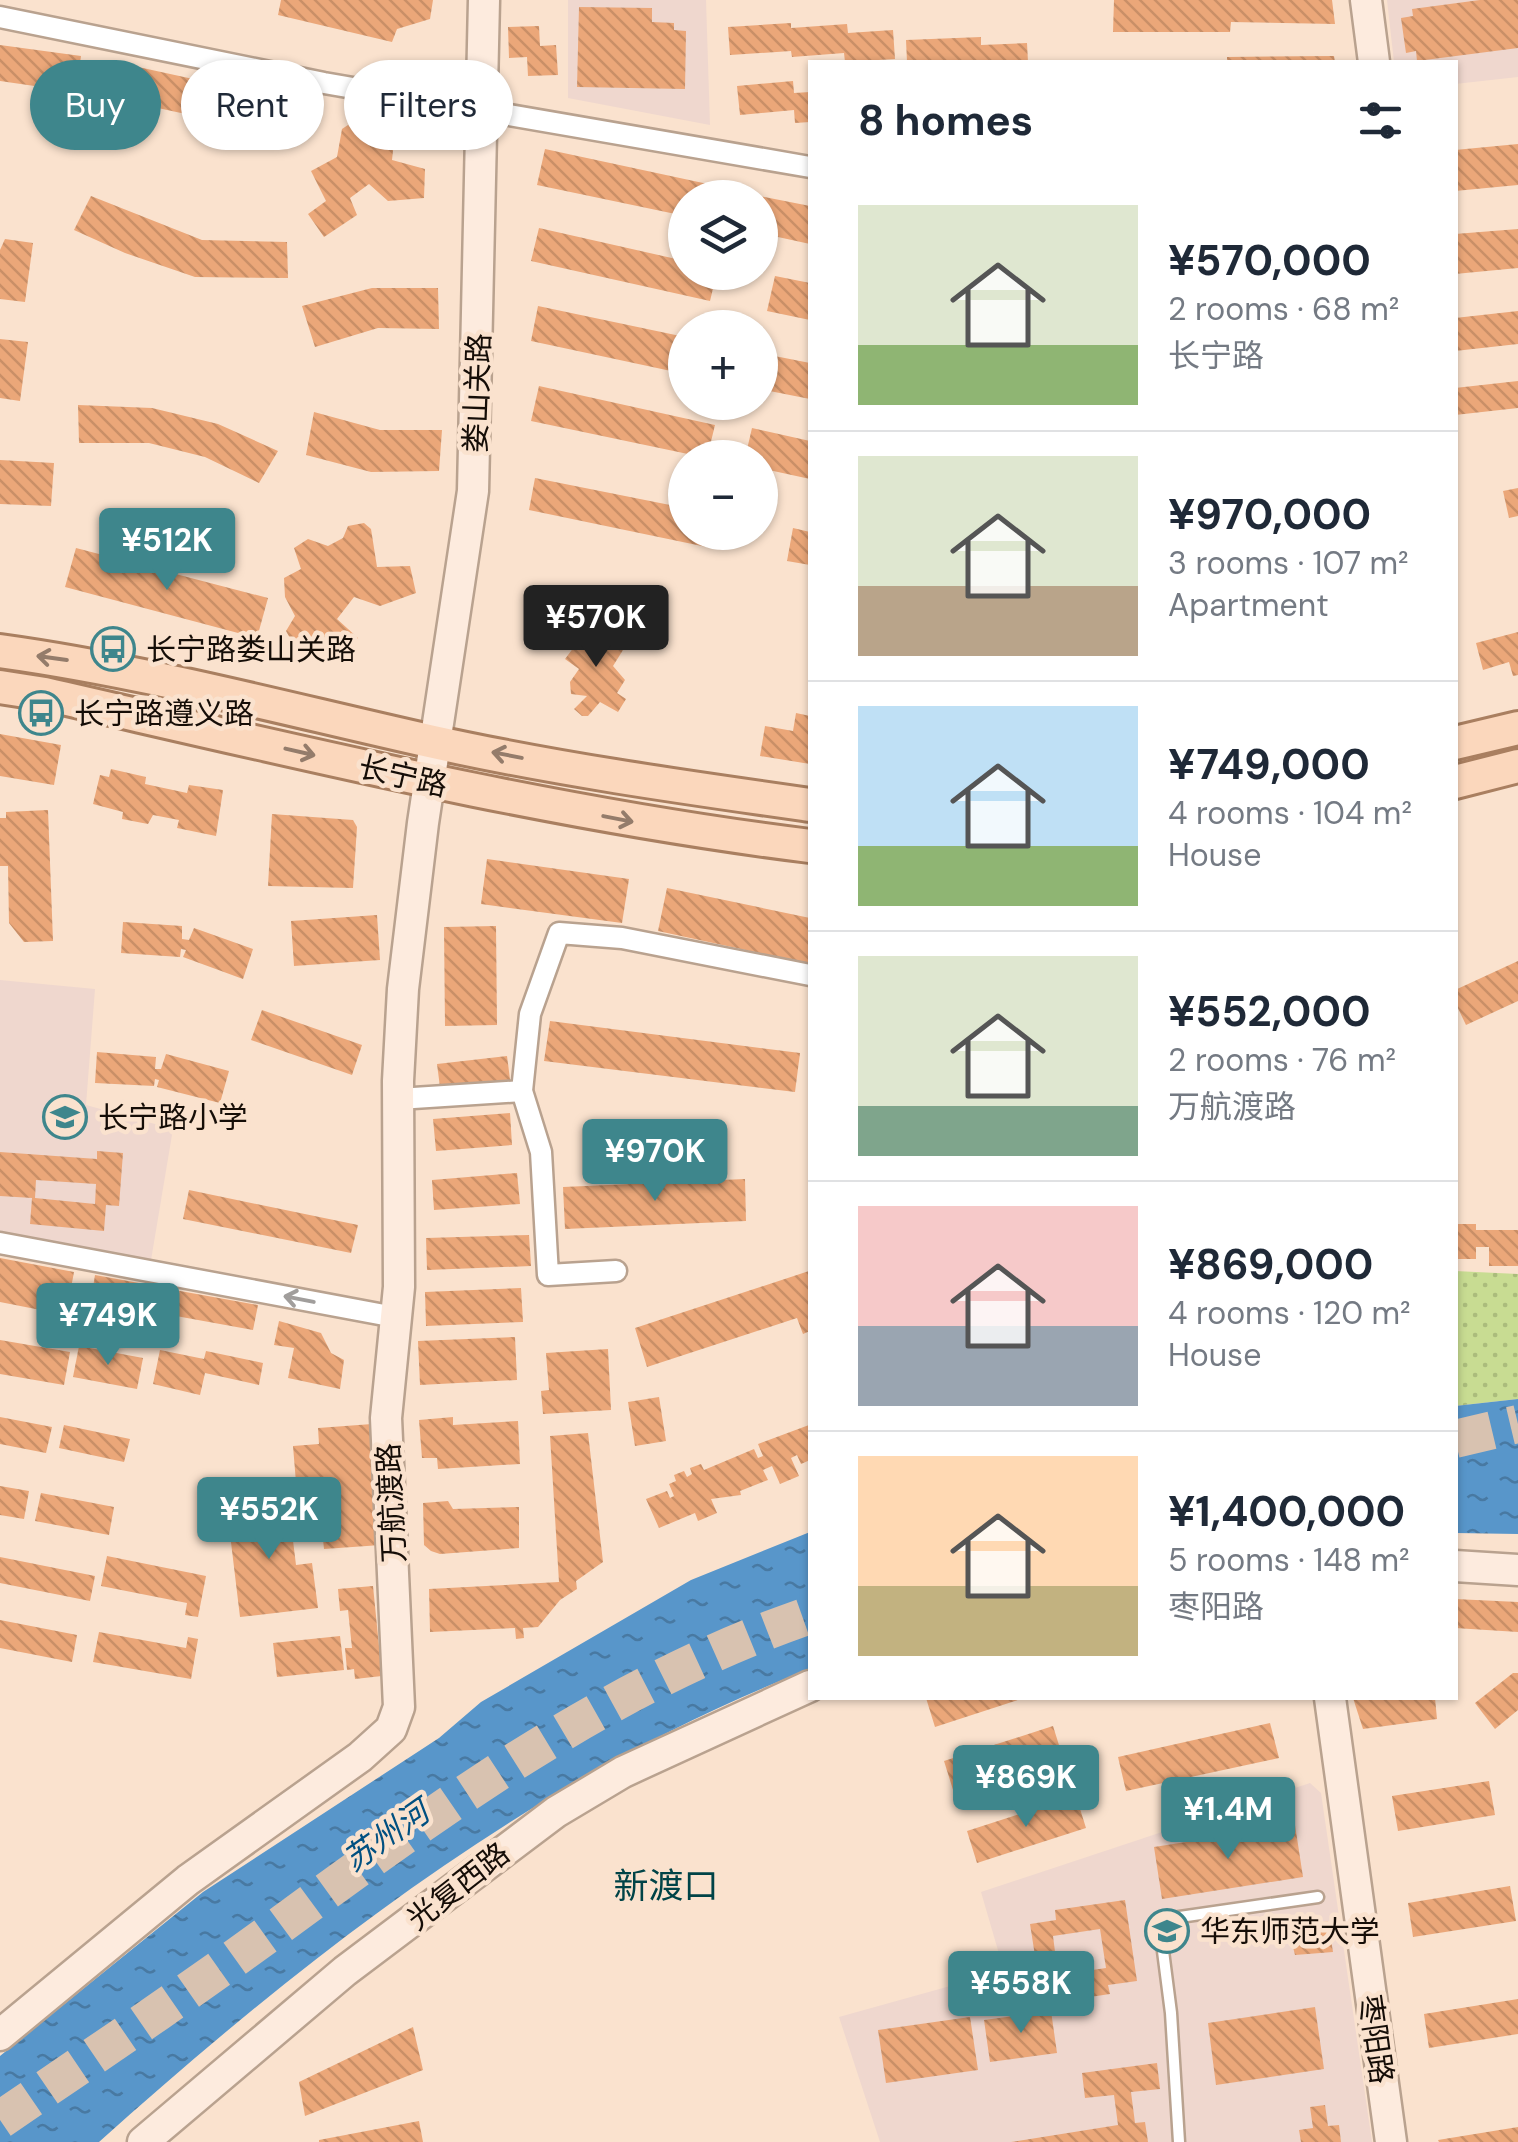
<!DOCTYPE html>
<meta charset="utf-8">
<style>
body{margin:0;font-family:"DM Sans","Noto Sans SC",sans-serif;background:#f6f6f7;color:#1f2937;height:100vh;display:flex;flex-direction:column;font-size:38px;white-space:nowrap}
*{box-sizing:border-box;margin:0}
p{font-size:32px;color:#747a83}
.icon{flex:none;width:55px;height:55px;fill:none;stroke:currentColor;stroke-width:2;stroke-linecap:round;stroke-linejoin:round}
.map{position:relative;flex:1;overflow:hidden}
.details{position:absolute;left:808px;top:60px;width:650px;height:1640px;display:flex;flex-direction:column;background:#fff;border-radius:0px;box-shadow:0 2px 8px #0004}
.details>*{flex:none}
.top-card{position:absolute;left:30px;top:60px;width:628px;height:90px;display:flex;gap:20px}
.controls{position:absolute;left:668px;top:180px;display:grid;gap:20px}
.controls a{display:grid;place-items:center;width:110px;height:110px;border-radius:50%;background:#fff;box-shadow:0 2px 8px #0004;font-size:50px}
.price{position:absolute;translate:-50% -85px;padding:0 22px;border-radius:10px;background:#3e868c;color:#fff;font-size:32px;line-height:65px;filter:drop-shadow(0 2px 5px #0008)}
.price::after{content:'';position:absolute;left:50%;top:60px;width:30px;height:22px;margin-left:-15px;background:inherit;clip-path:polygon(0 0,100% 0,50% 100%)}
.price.current{background:#222;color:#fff}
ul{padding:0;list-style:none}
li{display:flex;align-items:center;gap:30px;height:250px;padding:0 50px}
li+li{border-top:2px solid #e0e1e3}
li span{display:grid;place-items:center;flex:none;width:280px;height:200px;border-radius:0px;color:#555}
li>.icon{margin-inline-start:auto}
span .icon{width:120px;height:120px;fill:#fffc;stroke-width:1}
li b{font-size:42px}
h2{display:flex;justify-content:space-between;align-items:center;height:120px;padding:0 50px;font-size:42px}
.tag{padding:0 35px;border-radius:45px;background:#fff;box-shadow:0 2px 8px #0004;font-size:35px;line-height:90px}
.tag.current{background:#3e868c;color:#fff}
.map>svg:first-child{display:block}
.education{fill:#efd7ce}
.park{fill:url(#park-dots)}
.water{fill:url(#water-ripples)}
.building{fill:url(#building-back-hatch);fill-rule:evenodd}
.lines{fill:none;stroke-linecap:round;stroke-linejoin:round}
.highway-tunnel{stroke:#d8c2b0;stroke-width:38;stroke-dasharray:38 19;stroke-linecap:butt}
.lane-casing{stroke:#b9a28f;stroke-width:15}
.street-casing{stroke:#b9a28f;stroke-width:25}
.secondary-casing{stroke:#b9a28f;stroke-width:35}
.primary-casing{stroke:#a97f60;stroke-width:38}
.lane{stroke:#fff;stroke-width:10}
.street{stroke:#fff;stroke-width:20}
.secondary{stroke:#fdebde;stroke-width:30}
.primary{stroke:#fbd7bc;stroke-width:32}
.oneway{stroke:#947c6b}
.oneway2{stroke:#a19e9c}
.labels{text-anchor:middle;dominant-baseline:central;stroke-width:9;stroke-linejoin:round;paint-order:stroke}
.street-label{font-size:30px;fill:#150d07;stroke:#fae2ce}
.poi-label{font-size:30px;fill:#150d07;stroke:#fae2ce;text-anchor:start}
.water-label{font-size:32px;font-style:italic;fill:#015081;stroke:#fae2ce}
.quarter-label{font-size:35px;fill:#004347;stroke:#fae2ce}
</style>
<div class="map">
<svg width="1518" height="2142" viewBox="0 0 1518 2142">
<defs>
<pattern id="park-dots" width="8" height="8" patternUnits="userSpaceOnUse" patternTransform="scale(2.5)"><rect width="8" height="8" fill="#c8dc92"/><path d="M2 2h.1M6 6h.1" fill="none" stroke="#abbc7c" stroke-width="1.8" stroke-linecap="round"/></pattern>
<pattern id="water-ripples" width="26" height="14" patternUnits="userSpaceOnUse" patternTransform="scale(2.5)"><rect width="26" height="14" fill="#5896ca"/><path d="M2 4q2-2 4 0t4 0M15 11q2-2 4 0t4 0" fill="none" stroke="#4879a2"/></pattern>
<pattern id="building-back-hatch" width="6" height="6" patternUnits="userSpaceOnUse" patternTransform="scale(2.5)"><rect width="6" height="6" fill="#eba779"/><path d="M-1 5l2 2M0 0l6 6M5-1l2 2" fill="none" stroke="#c98f67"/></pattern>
</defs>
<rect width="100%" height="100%" fill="#fae2ce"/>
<!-- education -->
<g class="education">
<path d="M568 0H706L710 125 568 98Z"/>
<path d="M1387 0H1518V77L1455 84V62H1394Z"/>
<path d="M0 980 95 989 86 1105 173 1129 150 1266 0 1237Z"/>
<path d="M1310 1783 1321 1793 1372 2142H880L839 2017 1004 1971 981 1892Z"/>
</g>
<!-- park -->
<path class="park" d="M1455 1271 1518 1274V1399L1455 1406Z"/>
<!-- water -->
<g class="water">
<path d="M1518 1399V1534L1455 1533V1406Z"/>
<path d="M810 1532V1669C540 1774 313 1950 99 2142H0V2056L203 1892 439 1738 481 1702 691 1580Z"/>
</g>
<!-- building -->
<g class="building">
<path d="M281 0H433L430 19 397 29 392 42 278 15Z"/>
<path d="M1114 0H1332L1335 24 1231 22 1230 32H1113Z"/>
<path d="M1480 0H1518V48L1417 61 1416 51 1406 53 1401 18 1413 16 1412 9Z"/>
<path d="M579 7 652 8V22L674 23V30L686 31 685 89 577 87Z"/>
<path d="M791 23V28L847 24 848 33 893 30 895 59 845 62 844 53 792 57 791 51 730 55 728 27Z"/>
<path d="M539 26 540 46 556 45 558 75 528 76 527 57 509 58 508 27Z"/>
<path d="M981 37V45L1027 43 1028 62H907L906 40Z"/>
<path d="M0 45 81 56 76 92 0 81Z"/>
<path d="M1334 56 1335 62H1227V57Z"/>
<path d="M129 65 294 101 287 136 121 100Z"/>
<path d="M793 81 794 93 810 92V122L795 123 794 110 740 115 737 86Z"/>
<path d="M378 118 389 121 395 132 392 160 425 169 424 198 388 201 369 184 350 198 357 215 324 237 308 214 326 201 311 171 337 157 342 129 348 125 354 131 364 130Z"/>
<path d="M1518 144V185L1455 191V150Z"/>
<path d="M545 149 731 189 729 198H685V216L537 185Z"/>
<path d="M91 196 202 240 287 242 288 278 195 277 125 253 74 230Z"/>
<path d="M760 196 810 206V244L760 233Z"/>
<path d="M539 228 685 261V272H717L710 301 531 261Z"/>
<path d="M1518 229V268L1455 274V234Z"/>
<path d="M5 239 33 243 25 302 0 299V250Z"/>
<path d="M775 276 810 283V320L767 311Z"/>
<path d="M372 288H438L439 329 378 328 315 347 302 306Z"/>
<path d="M538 306 685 337V374L531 341Z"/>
<path d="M1518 311V344L1455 351V318Z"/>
<path d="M0 339 28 342 20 401 0 398Z"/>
<path d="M760 353 810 363V399L760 389Z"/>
<path d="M1518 381V408L1455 415V388Z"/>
<path d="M539 386 715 425 707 458 531 421Z"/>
<path d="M78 405 152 408 218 424 278 451 259 483 205 457 149 443H79Z"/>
<path d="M314 412 380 430H442L439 471 371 472 306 455Z"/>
<path d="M752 428 810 441V479L760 468V458H745Z"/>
<path d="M0 460 54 463 51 506 0 504Z"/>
<path d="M535 478 685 508V532H725L721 550 529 510Z"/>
<path d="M1518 488V516L1509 518 1503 491Z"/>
<path d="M364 523 371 529 377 567 410 566 416 593 380 606 354 597 337 619 358 638 321 661 296 649 286 631 295 616 285 597 284 578 301 569 294 548 308 539 328 546 343 538 348 526Z"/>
<path d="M793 528 810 532V565L787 561Z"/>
<path d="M76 548 268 598 257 638 65 587Z"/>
<path d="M591 625 606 627 607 637 623 650 613 666 625 680 617 693 626 699 618 712 600 702 588 716H582L574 709 587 696 571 694 570 682 579 669 565 659 574 647 571 634Z"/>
<path d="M1518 632V675L1513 676 1509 662 1483 670 1476 643Z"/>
<path d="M796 713 810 716V764L760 756 765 726 793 731Z"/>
<path d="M0 734 61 745 54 785 0 776Z"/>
<path d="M111 769 146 777 145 784 187 793 189 785 223 790 216 836 177 828 179 820 153 815 148 824 122 819 123 812 93 804 100 775 109 777Z"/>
<path d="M48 810 53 941 24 942 9 923 8 866H0V818H6V812Z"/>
<path d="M272 814 353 820 357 827 353 888 268 886Z"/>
<path d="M487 859 629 879 622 923 481 904Z"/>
<path d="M667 888 810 918V964L658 931Z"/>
<path d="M377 915 380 960 294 966 291 921Z"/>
<path d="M123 922 182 926V939L189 940 194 928 253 949 243 979 183 957 186 950 181 949 180 957 121 953Z"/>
<path d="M496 926 497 1025 445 1026 444 927Z"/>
<path d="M1518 961V1001L1466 1025 1455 1002V990Z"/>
<path d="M262 1010 362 1045 352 1075 251 1040Z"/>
<path d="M550 1021 800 1053 795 1092 544 1061Z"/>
<path d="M97 1052 156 1057 155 1069H161L166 1054 229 1071 220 1103 157 1087 159 1080 155 1079 154 1086 95 1083Z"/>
<path d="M507 1056 511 1087 441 1095 437 1064Z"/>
<path d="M510 1113 512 1145 436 1151 433 1119Z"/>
<path d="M97 1151 123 1153 119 1206 106 1205 104 1231 30 1224 32 1198 0 1196V1152L97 1159ZM36 1180 96 1184 95 1204 35 1198Z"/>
<path d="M517 1173 520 1204 434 1210 432 1180Z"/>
<path d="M745 1179 746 1221 565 1229 563 1187Z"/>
<path d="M189 1190 358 1225 351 1253 183 1219Z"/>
<path d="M1455 1224H1476V1230H1518V1266H1489V1247H1476V1259H1455Z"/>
<path d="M529 1235 531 1266 427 1270 426 1238Z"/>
<path d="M0 1258 74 1272 66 1315 0 1302Z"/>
<path d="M809 1271 810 1331 803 1334 797 1318 647 1367 635 1328Z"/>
<path d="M95 1275 161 1287 155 1318 90 1306Z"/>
<path d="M521 1288 523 1322 426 1326 425 1292Z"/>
<path d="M169 1289 258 1305 253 1330 165 1314Z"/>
<path d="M279 1321 321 1333 331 1353 344 1360 340 1389 288 1378 294 1348 274 1345Z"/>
<path d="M515 1337 517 1380 420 1385 418 1341Z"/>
<path d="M0 1340 70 1352 64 1385 0 1374Z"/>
<path d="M79 1346 143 1358 137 1389 73 1377Z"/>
<path d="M608 1349 611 1410 543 1414 541 1391 549 1390 546 1353Z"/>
<path d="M160 1350 204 1359 206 1351 263 1363 259 1385 205 1373 200 1395 153 1384Z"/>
<path d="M659 1397 666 1441 635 1446 628 1402Z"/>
<path d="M0 1417 52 1427 46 1453 0 1444Z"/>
<path d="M453 1417V1425L518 1421 520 1464 438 1469 437 1458H422L419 1420Z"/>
<path d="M372 1424 381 1545 324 1549 322 1530 300 1531 293 1446 319 1444 318 1428Z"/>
<path d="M64 1425 130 1439 124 1462 59 1448Z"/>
<path d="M809 1425 810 1460 801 1464 797 1455 791 1458 799 1476 780 1484 772 1466 763 1470 768 1480 740 1491 741 1495 711 1499 717 1513 698 1521 695 1513 659 1528 646 1499 667 1491 670 1498 674 1496 669 1484 676 1481 674 1475 684 1471 687 1477 692 1474 690 1468 701 1464 704 1470 754 1449 758 1458 763 1456 758 1444Z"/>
<path d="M588 1433 603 1562 576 1581 577 1589 560 1600 538 1627 523 1628 524 1638 516 1639 515 1628 430 1632 429 1589 559 1582 550 1436Z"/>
<path d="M0 1486 29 1491 24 1519 0 1515Z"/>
<path d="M41 1493 114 1507 109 1535 35 1521Z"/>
<path d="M288 1500 296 1565 312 1563 318 1608 240 1617 230 1534 236 1533 233 1506Z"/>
<path d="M448 1501 453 1509 519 1507V1548L440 1554 431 1551 424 1545 423 1503Z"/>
<path d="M107 1556 206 1576 198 1617 185 1615 187 1603 101 1586Z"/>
<path d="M0 1557 95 1576 90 1601 0 1583Z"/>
<path d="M373 1586 382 1676 355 1679 354 1669 347 1670 345 1648H352L348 1610 340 1611 338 1589Z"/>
<path d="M1455 1599 1518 1602V1632L1455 1628Z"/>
<path d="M0 1620 77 1635 72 1662 0 1648Z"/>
<path d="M99 1632 186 1648 188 1637 198 1639 191 1679 93 1662Z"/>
<path d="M340 1636 344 1670 277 1677 273 1643Z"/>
<path d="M1513 1673H1518V1710L1495 1729 1475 1703Z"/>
<path d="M926 1698H1024L935 1727Z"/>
<path d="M1353 1698H1435L1437 1719 1363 1729Z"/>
<path d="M1270 1723 1279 1758 1126 1791 1118 1757Z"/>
<path d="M1053 1726 1063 1758 954 1793 944 1761Z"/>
<path d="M1489 1781 1495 1815 1398 1831 1392 1796Z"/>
<path d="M1076 1796 1086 1828 977 1863 967 1831Z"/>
<path d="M1295 1825 1303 1877 1162 1899 1154 1847Z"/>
<path d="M1510 1886 1516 1921 1413 1937 1408 1903Z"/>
<path d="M1125 1900 1137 1981 1108 1985 1110 1994 1063 2001 1062 1991 1041 1994 1030 1924 1056 1920 1055 1910ZM1100 1929 1106 1968 1058 1975 1053 1936Z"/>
<path d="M1328 1921 1333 1952 1295 1955 1292 1943 1307 1940 1305 1925Z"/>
<path d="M1518 1999V2034L1429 2048 1424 2014Z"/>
<path d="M1315 2007 1324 2069 1216 2085 1208 2023Z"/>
<path d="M1051 2011 1057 2053 990 2062 984 2020Z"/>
<path d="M970 2017 978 2070 886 2083 878 2030Z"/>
<path d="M413 2027 423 2070 305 2116 299 2082Z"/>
<path d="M1157 2063 1160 2089 1131 2092 1135 2123 1145 2122 1148 2142H1011L1118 2125 1114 2095 1085 2098 1082 2073Z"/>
<path d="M1325 2105 1328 2126 1339 2125 1341 2142H1301L1299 2130 1313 2128 1310 2107Z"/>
<path d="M419 2121 423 2142H319V2140Z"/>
<path d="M1518 2127V2142H1439L1438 2140Z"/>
</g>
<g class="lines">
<!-- highway-tunnel -->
<g class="highway-tunnel">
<path d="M1455 1439 1518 1424"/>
<path d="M0 2120C92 2057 185 1995 275 1929 444 1805 610 1684 810 1615"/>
</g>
<!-- lane casing -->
<g class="lane-casing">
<path id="lane" d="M1179 2142 1171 2013 1159 1920 1318 1897"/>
</g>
<!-- street casing -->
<g class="street-casing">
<g id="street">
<path d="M0 17 324 83 810 167"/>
<path d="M398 1099 522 1091"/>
<path d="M0 1243 395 1317"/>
<path d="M616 1271 548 1275 541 1152 522 1091 530 1014 559 933 622 938 810 975"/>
</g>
</g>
<!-- secondary casing -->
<g class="secondary-casing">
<g id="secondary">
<path d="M1366 0 1374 62"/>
<path d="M1455 1566 1518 1570"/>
<path d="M1330 1698 1391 2142"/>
<path d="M0 2035 188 1880 360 1757 391 1729 399 1707 386 1418 399 1287 398 1081 403 989 423 823 473 491 484 0"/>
<path d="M143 2142 345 1971 556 1812 623 1772 810 1686"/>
</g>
</g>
<!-- primary casing -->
<g class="primary-casing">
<g id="primary">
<path d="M0 651C145 671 286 709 429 741 555 769 683 787 810 805"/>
<path d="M0 687 45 694C299 752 551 814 810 846"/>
<path d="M1455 743 1518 728"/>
<path d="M1455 782 1518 766"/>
</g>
</g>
<!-- lane -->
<use href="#lane" class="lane"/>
<!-- street -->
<use href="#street" class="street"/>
<!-- secondary -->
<use href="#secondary" class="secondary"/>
<!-- primary -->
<use href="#primary" class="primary"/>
</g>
<!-- one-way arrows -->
<defs><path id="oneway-shaft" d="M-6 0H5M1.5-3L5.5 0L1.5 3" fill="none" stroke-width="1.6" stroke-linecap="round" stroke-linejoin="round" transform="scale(2.5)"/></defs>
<g class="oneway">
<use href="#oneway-shaft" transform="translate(52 658) rotate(-172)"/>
<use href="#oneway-shaft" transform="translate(300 752) rotate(13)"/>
<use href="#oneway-shaft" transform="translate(507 755) rotate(-169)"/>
<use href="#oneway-shaft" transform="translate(618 819) rotate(11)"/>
</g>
<use class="oneway2" href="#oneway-shaft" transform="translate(299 1299) rotate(-169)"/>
<!-- icons -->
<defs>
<g id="bus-ring" transform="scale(2.25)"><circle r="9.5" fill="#fae2ce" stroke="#3e868c" stroke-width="1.5"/><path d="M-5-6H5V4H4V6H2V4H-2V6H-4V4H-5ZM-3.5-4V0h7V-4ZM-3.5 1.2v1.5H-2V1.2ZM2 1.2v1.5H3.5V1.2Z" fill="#3e868c"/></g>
<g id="school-ring" transform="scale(2.25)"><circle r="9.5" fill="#fae2ce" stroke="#3e868c" stroke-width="1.5"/><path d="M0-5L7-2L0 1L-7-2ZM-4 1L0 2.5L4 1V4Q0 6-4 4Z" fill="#3e868c"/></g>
<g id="university-ring" transform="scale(2.25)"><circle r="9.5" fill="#fae2ce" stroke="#3e868c" stroke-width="1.5"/><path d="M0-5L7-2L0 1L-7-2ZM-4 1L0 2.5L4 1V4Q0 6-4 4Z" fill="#3e868c"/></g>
</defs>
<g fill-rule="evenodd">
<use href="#bus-ring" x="113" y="649"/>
<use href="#bus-ring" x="41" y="713"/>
<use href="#school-ring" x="65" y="1117"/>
<use href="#university-ring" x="1167" y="1931"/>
</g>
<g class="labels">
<!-- street labels -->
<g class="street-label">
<text transform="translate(477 393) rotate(-88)">娄山关路</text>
<text transform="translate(403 776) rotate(13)">长宁路</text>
<text transform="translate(391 1503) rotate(-93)">万航渡路</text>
<text transform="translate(458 1886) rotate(-38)">光复西路</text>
<text transform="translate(1376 2039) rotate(82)">枣阳路</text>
</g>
<!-- poi labels -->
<g class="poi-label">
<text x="146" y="649">长宁路娄山关路</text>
<text x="74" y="713">长宁路遵义路</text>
<text x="98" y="1117">长宁路小学</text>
<text x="1200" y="1931">华东师范大学</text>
</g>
<!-- water labels -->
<g class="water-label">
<text transform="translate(386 1836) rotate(-35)">苏州河</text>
</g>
<!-- quarter labels -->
<g class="quarter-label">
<text x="666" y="1886">新渡口</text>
</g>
</g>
</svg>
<div class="controls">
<a><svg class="icon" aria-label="layers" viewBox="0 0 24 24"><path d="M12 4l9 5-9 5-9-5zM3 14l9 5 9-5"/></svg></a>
<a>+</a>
<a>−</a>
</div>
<b class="price" style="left:167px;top:593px">¥512K</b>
<b class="price current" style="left:596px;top:670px">¥570K</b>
<b class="price" style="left:655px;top:1204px">¥970K</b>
<b class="price" style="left:108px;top:1368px">¥749K</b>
<b class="price" style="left:269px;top:1562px">¥552K</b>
<b class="price" style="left:1026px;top:1830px">¥869K</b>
<b class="price" style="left:1228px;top:1862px">¥1.4M</b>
<b class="price" style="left:1021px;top:2036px">¥558K</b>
<div class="top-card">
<a class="tag current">Buy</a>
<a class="tag">Rent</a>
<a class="tag">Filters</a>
</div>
<section class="details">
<h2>8 homes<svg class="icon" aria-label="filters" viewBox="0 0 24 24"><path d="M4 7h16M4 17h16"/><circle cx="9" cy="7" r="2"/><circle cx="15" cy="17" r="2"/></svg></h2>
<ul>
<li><span style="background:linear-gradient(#dfe7d0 70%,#8fb573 0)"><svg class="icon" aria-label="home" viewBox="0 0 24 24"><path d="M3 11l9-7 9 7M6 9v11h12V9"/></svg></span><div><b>¥570,000</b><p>2 rooms · 68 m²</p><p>长宁路</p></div></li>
<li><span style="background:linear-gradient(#dfe7d0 65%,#b9a48a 0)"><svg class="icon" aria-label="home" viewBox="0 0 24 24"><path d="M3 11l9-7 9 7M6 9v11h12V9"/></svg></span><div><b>¥970,000</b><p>3 rooms · 107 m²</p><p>Apartment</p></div></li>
<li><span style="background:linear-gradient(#bfe0f5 70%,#8fb573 0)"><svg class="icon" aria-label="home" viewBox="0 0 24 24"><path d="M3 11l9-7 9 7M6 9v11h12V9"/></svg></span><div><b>¥749,000</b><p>4 rooms · 104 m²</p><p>House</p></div></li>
<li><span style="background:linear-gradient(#dfe7d0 75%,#7fa58c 0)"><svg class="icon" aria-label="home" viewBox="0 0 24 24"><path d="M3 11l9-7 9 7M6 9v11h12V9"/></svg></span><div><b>¥552,000</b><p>2 rooms · 76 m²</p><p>万航渡路</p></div></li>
<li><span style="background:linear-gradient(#f6c9c9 60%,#9aa5b1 0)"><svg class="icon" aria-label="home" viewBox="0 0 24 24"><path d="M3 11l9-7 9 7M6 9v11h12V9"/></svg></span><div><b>¥869,000</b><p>4 rooms · 120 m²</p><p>House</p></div></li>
<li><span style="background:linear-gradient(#ffd9b3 65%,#c2b280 0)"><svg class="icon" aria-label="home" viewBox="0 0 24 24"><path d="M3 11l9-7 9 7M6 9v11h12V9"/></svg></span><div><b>¥1,400,000</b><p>5 rooms · 148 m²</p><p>枣阳路</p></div></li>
</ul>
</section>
</div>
